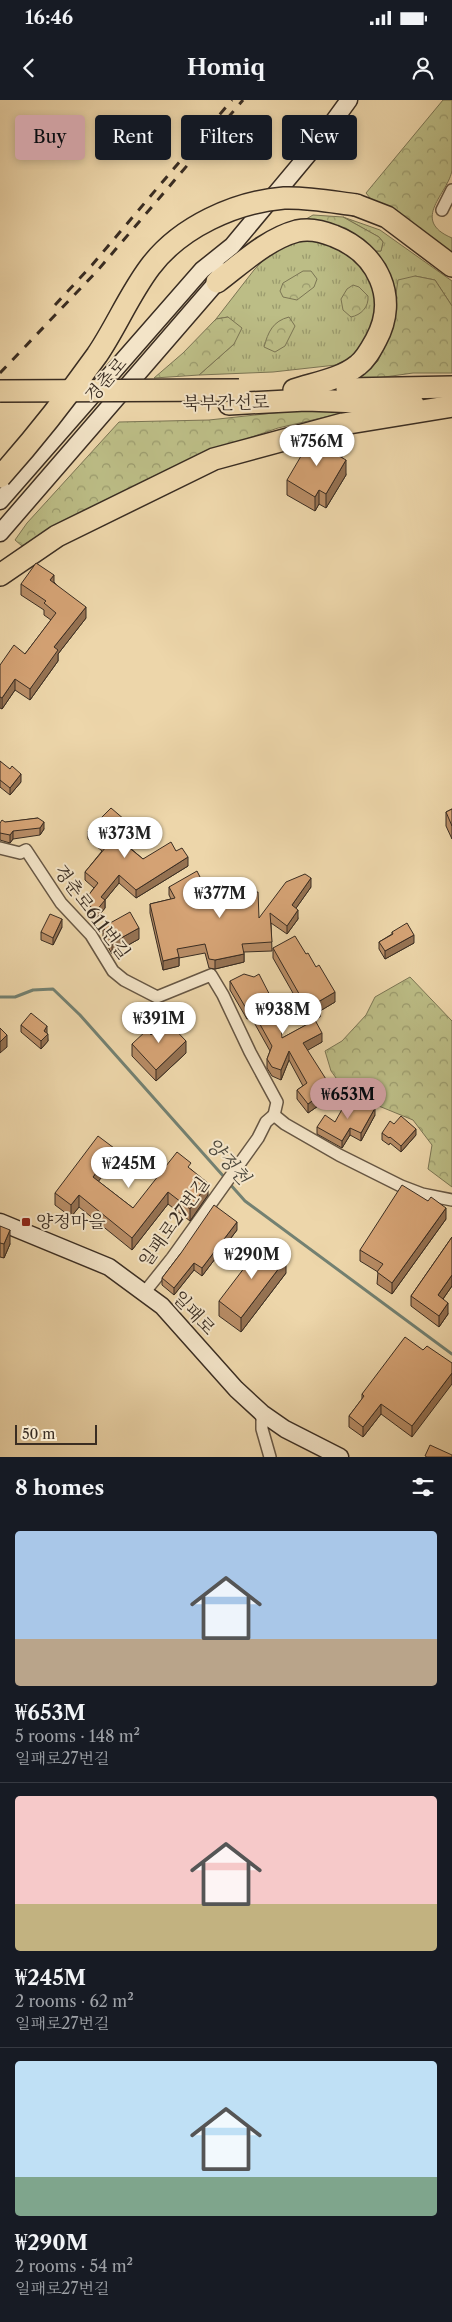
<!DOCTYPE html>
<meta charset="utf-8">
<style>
body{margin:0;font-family:"Libre Caslon Text","Noto Serif KR",serif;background:#242831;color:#f1f3f6;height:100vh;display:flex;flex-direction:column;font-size:19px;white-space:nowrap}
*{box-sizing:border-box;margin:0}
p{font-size:16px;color:#9ea1a6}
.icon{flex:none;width:28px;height:28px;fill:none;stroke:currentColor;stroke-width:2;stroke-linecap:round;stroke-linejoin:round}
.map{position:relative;height:1357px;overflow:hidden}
.side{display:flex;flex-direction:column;background:#171b24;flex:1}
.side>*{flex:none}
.guide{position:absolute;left:15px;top:15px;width:422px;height:45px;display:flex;gap:10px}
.scale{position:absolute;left:15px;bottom:12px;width:82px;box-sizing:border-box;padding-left:5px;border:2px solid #3a2d22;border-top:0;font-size:14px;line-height:18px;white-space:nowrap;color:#3a2d22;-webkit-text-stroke:4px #f3e4c8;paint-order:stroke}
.price{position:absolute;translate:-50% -42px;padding:0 11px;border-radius:18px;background:#fff;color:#222;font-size:16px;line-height:32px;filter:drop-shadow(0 1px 2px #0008)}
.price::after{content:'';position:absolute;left:50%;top:30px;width:15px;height:11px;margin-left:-8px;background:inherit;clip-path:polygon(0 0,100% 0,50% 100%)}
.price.selected{background:#c59692;color:#111}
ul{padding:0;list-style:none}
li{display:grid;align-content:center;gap:10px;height:265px;padding:0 15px}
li+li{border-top:1px solid #363941}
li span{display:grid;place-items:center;height:155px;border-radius:5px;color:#555}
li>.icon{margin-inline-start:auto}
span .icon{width:90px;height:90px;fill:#fffc;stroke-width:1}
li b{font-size:21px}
h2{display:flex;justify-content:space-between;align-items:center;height:60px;padding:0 15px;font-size:21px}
.chip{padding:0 18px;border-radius:5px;background:#171b24;box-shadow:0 2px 8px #0003;font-size:18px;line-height:45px}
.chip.selected{background:#c59692;color:#111}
.status{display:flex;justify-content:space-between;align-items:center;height:35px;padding:0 25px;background:#171b24;direction:ltr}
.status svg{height:14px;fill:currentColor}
header{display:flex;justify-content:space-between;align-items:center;height:65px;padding:0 15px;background:#171b24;font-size:22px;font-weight:700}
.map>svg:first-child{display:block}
.grass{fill:url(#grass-tufts);stroke:#7b7554}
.forest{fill:url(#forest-crowns);stroke:#7b7554}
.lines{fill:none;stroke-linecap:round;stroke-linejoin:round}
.stream{stroke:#738172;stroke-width:3}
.street-casing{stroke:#675744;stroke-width:14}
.secondary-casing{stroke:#3a2d22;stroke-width:19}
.highway-casing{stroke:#3a2d22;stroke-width:24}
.street{stroke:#f3e4c8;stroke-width:11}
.secondary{stroke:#f3e4c8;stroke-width:16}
.highway{stroke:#edd6aa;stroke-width:21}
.rail{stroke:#3a2d22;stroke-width:3;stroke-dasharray:9 9;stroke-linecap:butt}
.highway-bridge-casing{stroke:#3a2d22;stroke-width:24;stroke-linecap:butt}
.highway-bridge{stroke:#edd6aa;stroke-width:21}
.wall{fill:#b78c65;stroke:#3a2d22}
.shaded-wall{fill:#957252;stroke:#3a2d22}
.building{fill:#d5a375;stroke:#3a2d22}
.poi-dot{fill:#8f2418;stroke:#f3e4c8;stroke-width:2}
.labels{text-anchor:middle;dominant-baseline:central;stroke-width:4;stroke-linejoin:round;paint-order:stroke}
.street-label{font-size:18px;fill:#3a2d22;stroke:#f3e4c8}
.poi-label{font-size:18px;fill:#3a2d22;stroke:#f3e4c8;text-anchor:start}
.water-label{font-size:19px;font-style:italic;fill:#4d493d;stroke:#f3e4c8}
</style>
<div class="status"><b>16:46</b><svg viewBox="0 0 49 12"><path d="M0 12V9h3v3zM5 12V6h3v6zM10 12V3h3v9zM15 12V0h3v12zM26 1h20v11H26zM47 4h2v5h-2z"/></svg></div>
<header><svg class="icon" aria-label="back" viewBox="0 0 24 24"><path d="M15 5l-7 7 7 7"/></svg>Homiq<svg class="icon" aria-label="person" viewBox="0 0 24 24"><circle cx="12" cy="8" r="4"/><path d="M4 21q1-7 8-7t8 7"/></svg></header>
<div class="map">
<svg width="452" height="1357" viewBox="0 0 452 1357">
<defs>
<pattern id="grass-tufts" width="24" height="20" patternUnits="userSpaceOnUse" patternTransform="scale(1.25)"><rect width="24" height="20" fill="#bcbd86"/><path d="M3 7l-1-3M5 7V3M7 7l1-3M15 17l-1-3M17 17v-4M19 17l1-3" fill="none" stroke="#9a9a6d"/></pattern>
<pattern id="forest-crowns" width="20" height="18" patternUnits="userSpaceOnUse" patternTransform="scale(1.25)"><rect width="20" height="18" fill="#bcbd86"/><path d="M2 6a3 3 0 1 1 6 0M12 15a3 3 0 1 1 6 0" fill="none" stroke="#9a9a6d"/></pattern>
</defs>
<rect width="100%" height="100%" fill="#edd6aa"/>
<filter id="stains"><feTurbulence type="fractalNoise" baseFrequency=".004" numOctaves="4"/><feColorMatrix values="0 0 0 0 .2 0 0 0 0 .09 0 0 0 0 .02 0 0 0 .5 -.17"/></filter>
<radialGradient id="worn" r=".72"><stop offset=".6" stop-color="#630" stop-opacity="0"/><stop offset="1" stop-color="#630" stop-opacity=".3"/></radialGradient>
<!-- grass -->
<g class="grass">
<path d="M343 117 380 130 452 181V206L435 180 415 176 395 195 372 151H381L383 142 379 137Z"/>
<path d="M320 133 374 173 377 220 366 244 352 257 336 265 273 272 199 275 234 244 228 217 216 219 254 170 277 146Z"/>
</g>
<!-- forest -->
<g class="forest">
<path d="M443 0H452C452 23 452 48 452 70 449 93 409 120 452 138V161L375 104 366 93Z"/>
<path d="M313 115 343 117 379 137 383 142 381 151H372L294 126Z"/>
<path d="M303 171H311L317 179 314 187 297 200 283 197 280 191 283 183Z"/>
<path d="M415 176 435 180 452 206V273H413L356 281 378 261 391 229 398 180Z"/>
<path d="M353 185 359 187 368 196C369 207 361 215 351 217L343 210 341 199 347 189Z"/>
<path d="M228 217 242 228 234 244 199 275 154 278 183 253 216 219Z"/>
<path d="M289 217 295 226 285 246 275 252 264 247C268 232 273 221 289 217Z"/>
<path d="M292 311H351L278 328 208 352 53 427 22 446 15 440 27 423 119 322 209 320Z"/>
<path d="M410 877 452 921V1087L428 1069 432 1045 413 1020 347 993 331 971 325 951 342 941 366 915 375 897Z"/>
</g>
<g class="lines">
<!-- stream -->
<g class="stream">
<path d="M0 897H15L33 890 53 889 80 915 225 1078"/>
<path d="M229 1083 245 1101 452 1254"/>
</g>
<!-- street casing -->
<g class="street-casing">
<g id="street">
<path d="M442 110 452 90"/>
<path d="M0 748 20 753 26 750 61 803 91 835 113 871 124 880 157 897 211 875 223 895 250 952 277 1002 274 1015"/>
<path d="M144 1193 172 1158 258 1038 266 1022 274 1015 285 1024 339 1055 401 1086 422 1094 452 1100"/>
<path d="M262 1313V1329L270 1357"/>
</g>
</g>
<!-- secondary casing -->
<g class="secondary-casing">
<g id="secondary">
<path d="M0 401 202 170 232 146 317 44 349 0"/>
<path d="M0 433 217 182 221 171"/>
<path d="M0 1122 109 1167 162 1206 236 1289 262 1313 285 1329 340 1357"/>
</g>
</g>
<!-- highway casing -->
<g class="highway-casing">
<g id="highway">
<path d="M356 105 387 117 452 166"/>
<path d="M217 182C241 164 267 139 297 131 310 128 322 131 334 136 378 153 399 198 376 240 371 249 366 259 358 265 341 279 315 283 294 290"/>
<path d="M347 289 452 287"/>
<path d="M229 304 306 300 413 304"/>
<path d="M0 475 57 436 214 359 343 324 452 306"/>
</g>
</g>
<!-- street -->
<use href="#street" class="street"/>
<!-- secondary -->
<use href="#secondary" class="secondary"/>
<!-- highway -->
<use href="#highway" class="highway"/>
<!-- rail -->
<g class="rail">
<path d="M55 205 92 165 232 0"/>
<path d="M0 273 98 170 243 0"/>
</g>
<!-- highway-bridge casing -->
<g class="highway-bridge-casing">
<g id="highway-bridge">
<path d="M0 291 239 290"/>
<path d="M0 377C35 338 67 297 97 255 116 227 129 195 150 167 180 127 235 102 284 98 308 97 333 102 356 105"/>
</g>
</g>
<!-- highway-bridge -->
<use href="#highway-bridge" class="highway-bridge"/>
</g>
<!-- wall -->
<g class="wall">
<path d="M342 358 346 375 326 408 319 404 315 411 287 395V380Z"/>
<path d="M54 482 86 518 58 554V561L30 600 15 590 2 609 0 608V565L25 554 51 520 44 515V510L21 495V484Z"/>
<path d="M0 661 21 682 10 695 0 687Z"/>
<path d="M452 709V739L446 726V712Z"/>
<path d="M38 718 44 729 40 735 13 739 10 743 0 740V723Z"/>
<path d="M125 726 130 739 127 742 129 747 143 759 176 751 188 766 136 798 119 783 105 800V808L96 819 84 809V801L94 788 85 780V772L102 751 88 739V731Z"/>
<path d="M169 787 202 790 197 793 200 806 217 803V800L259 818 311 787 296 808 298 819 287 834 271 823 272 851 244 852V862L215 869 209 868 205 853 179 858V866L163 870 150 813V804L171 799 169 795Z"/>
<path d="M62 827 53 845 41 840V832Z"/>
<path d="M103 827 139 839 112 854 103 838Z"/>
<path d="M392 832 414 843 385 859 379 849V842L392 834Z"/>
<path d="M273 848 306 854 335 902 320 911V917L315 920 322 942 307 950 331 997 308 1013 297 999V990L303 986 289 960 281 980 272 976 267 968V959L270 951 251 917 247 919 230 890V881L282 938 310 923 273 858Z"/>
<path d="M21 925 47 933 48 941 41 949 21 932Z"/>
<path d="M151 935 186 953 156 981 132 956V944Z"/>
<path d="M351 1007 375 1015 361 1041 350 1035 342 1048 317 1034V1027L335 1022Z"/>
<path d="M394 1024 416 1035 401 1052 390 1043 389 1045 382 1040V1033Z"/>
<path d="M114 1060 98 1081 133 1108 191 1069 208 1095 190 1121 168 1104 132 1150 79 1107 71 1117 55 1105V1093Z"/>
<path d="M446 1119 392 1194 377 1184 378 1172 360 1161V1150Z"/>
<path d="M0 1126 10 1144 4 1158 0 1157Z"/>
<path d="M237 1130 202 1176 194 1170 174 1195 162 1185V1178L181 1153Z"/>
<path d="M452 1137V1186L443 1199 448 1214 439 1227 411 1206V1196Z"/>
<path d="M286 1173 241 1232 219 1216V1201Z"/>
<path d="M423 1250 412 1337 381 1314 363 1337 349 1327V1316L362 1299V1294Z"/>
</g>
<!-- shaded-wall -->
<g class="shaded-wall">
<path d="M342 351V365L339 356Z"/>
<path d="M346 360V375L326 408V394Z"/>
<path d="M319 390V404L315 411V397Z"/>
<path d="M54 475V486L50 480Z"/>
<path d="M86 507V518L58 554V561L30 600V589L54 547Z"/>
<path d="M15 579V590L2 609V598Z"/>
<path d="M21 674V682L10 695V688Z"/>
<path d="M44 722V729L40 735V728Z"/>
<path d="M130 730V739L123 747V738Z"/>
<path d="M13 731V739L10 743V735Z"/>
<path d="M188 757V766L136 798V790Z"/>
<path d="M119 775V783L105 800V808L96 819V811L101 797Z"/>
<path d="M311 778V787L292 814V805Z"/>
<path d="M202 781V790L196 793V784Z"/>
<path d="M298 810V819L287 834V826Z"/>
<path d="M62 819V827L53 845V838Z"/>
<path d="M139 828V839L112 854V843Z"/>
<path d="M414 835V843L385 859V851Z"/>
<path d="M244 854V862L215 869V860Z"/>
<path d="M179 857V866L163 870V861Z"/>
<path d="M335 892V902L320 911V917L310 923V913L318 902Z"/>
<path d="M251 908V917L247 919V910Z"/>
<path d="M47 926V934L44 931Z"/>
<path d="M322 933V942L303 953V943Z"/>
<path d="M48 934V941L41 949V941Z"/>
<path d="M7 935V947L0 953V942Z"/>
<path d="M186 941V953L156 981V970Z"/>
<path d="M289 951V960L281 980V970Z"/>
<path d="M331 987V997L308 1013V1004Z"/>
<path d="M375 1008V1015L361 1041V1033Z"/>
<path d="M350 1028V1035L342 1048V1041Z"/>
<path d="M416 1029V1035L401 1052V1046Z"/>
<path d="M114 1048V1060L93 1089V1077Z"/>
<path d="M208 1083V1095L190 1121V1109Z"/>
<path d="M168 1092V1104L132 1150V1138Z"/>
<path d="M79 1095V1107L71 1117V1105Z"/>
<path d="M446 1108V1119L392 1194V1183Z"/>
<path d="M237 1122V1130L202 1176V1168Z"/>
<path d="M10 1130V1144L4 1158V1144Z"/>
<path d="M286 1159V1173L241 1232V1218Z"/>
<path d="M194 1163V1170L174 1195V1188Z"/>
<path d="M452 1175V1186L438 1206V1195Z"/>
<path d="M448 1203V1214L439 1227V1216Z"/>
<path d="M452 1273V1284L412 1337V1326Z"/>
<path d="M381 1304V1314L363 1337V1327Z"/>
</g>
<!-- building -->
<g class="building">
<path d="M314 334 342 351 339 356 346 360 326 394 319 390 315 397 287 380Z"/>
<path d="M36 463 54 475 50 480 86 507 54 547 58 550 30 589 15 579 2 598 0 597V565L14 545 25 554 56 513 44 503 46 501 21 484Z"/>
<path d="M0 661 10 669 12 666 21 674 10 688 0 680Z"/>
<path d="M111 708 125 720 122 723 130 730 123 738 129 744 127 746 143 759 171 742 176 751 182 748 188 757 136 790 119 775 101 797 105 800 96 811 84 801 98 783 85 772 106 747 88 731Z"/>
<path d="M452 709V726L446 712Z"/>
<path d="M38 718 44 722 40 728 13 731 10 735 0 733V723L2 720 5 722Z"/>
<path d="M197 771 202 781 196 784 200 806 218 803 217 800 238 796V793L258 792 259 818 286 782 305 774 311 778 292 805 298 810 287 826 270 813 272 842 242 844 244 854 215 860 209 859 205 844 177 849 179 857 163 861 150 804 175 798 169 787Z"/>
<path d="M130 812 139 828 112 843 103 827Z"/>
<path d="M50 814 62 819 53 838 41 832Z"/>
<path d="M407 823 414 835 385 851 379 842 393 834 392 832Z"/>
<path d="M295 836 306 854 308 853 316 867 319 865 335 892 318 902 320 907 310 913 273 848Z"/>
<path d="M244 874 254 877 259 874 280 915 282 938 315 920 322 933 303 943 331 987 308 1004 297 990 307 983 289 951 281 970 272 967 267 959 272 946 251 908 247 910 230 881Z"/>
<path d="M31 913 47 926 44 931 48 934 41 941 21 925Z"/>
<path d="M166 920 186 941 156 970 132 944 147 930 151 935Z"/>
<path d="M0 928 7 935 0 942Z"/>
<path d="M356 998 375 1008 361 1033 350 1028 342 1041 317 1027 325 1015 335 1022 345 1004 351 1007Z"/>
<path d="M401 1016 416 1029 401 1046 390 1037 389 1038 382 1033 390 1021 394 1024Z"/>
<path d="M98 1036 114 1048 93 1077 133 1108 177 1052 191 1063 188 1067 208 1083 190 1109 168 1092 132 1138 79 1095 71 1105 55 1093Z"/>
<path d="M402 1085 428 1101 431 1097 446 1108 392 1183 377 1172 383 1164 360 1150Z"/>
<path d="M214 1105 237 1122 202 1168 194 1163 174 1188 162 1178 181 1153Z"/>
<path d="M0 1126 10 1130 4 1144 0 1143Z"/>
<path d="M452 1137V1175L438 1195 448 1203 439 1216 411 1196Z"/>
<path d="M264 1142 286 1159 241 1218 219 1201Z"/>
<path d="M405 1237 423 1250 427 1246 452 1263V1273L412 1326 381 1304 363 1327 349 1316 364 1296 362 1294Z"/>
<path d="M430 1345 452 1355V1357H427L425 1356Z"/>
</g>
<!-- markers -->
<rect class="poi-dot" x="21" y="1117" width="10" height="10" rx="2.5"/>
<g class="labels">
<!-- street labels -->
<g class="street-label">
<text transform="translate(106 280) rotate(-49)">경춘로</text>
<text transform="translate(226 303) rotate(-1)">북부간선로</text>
<text transform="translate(92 812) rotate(53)">경춘로611번길</text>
<text transform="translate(174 1122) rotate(-54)">일패로27번길</text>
<text transform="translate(194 1213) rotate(47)">일패로</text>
</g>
<!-- poi labels -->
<g class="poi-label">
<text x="36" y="1122">양정마을</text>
</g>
<!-- water labels -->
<g class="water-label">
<text transform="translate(228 1061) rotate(48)">양정천</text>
</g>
</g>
<rect width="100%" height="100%" filter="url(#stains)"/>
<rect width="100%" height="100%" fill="url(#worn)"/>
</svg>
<div class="scale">50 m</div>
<b class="price" style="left:317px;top:367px">₩756M</b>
<b class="price" style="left:125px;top:759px">₩373M</b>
<b class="price" style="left:220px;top:819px">₩377M</b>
<b class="price" style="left:283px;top:935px">₩938M</b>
<b class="price" style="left:159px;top:944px">₩391M</b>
<b class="price selected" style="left:348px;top:1020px">₩653M</b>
<b class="price" style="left:129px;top:1089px">₩245M</b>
<b class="price" style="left:252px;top:1180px">₩290M</b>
<div class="guide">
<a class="chip selected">Buy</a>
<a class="chip">Rent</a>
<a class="chip">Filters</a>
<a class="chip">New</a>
</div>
</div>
<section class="side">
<h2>8 homes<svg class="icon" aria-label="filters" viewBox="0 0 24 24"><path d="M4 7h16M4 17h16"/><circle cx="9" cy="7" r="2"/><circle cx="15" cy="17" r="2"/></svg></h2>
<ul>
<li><span style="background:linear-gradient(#a9c7e8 70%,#b9a48a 0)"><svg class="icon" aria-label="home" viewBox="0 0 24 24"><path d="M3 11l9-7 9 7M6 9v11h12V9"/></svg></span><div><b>₩653M</b><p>5 rooms · 148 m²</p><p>일패로27번길</p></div></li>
<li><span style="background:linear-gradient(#f6c9c9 70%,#c2b280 0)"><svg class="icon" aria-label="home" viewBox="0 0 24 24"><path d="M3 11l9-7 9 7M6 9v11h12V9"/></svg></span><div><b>₩245M</b><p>2 rooms · 62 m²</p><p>일패로27번길</p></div></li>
<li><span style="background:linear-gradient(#bfe0f5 75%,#7fa58c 0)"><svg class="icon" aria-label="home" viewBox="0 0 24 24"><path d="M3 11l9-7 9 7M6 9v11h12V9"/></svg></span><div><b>₩290M</b><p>2 rooms · 54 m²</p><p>일패로27번길</p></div></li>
</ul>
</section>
